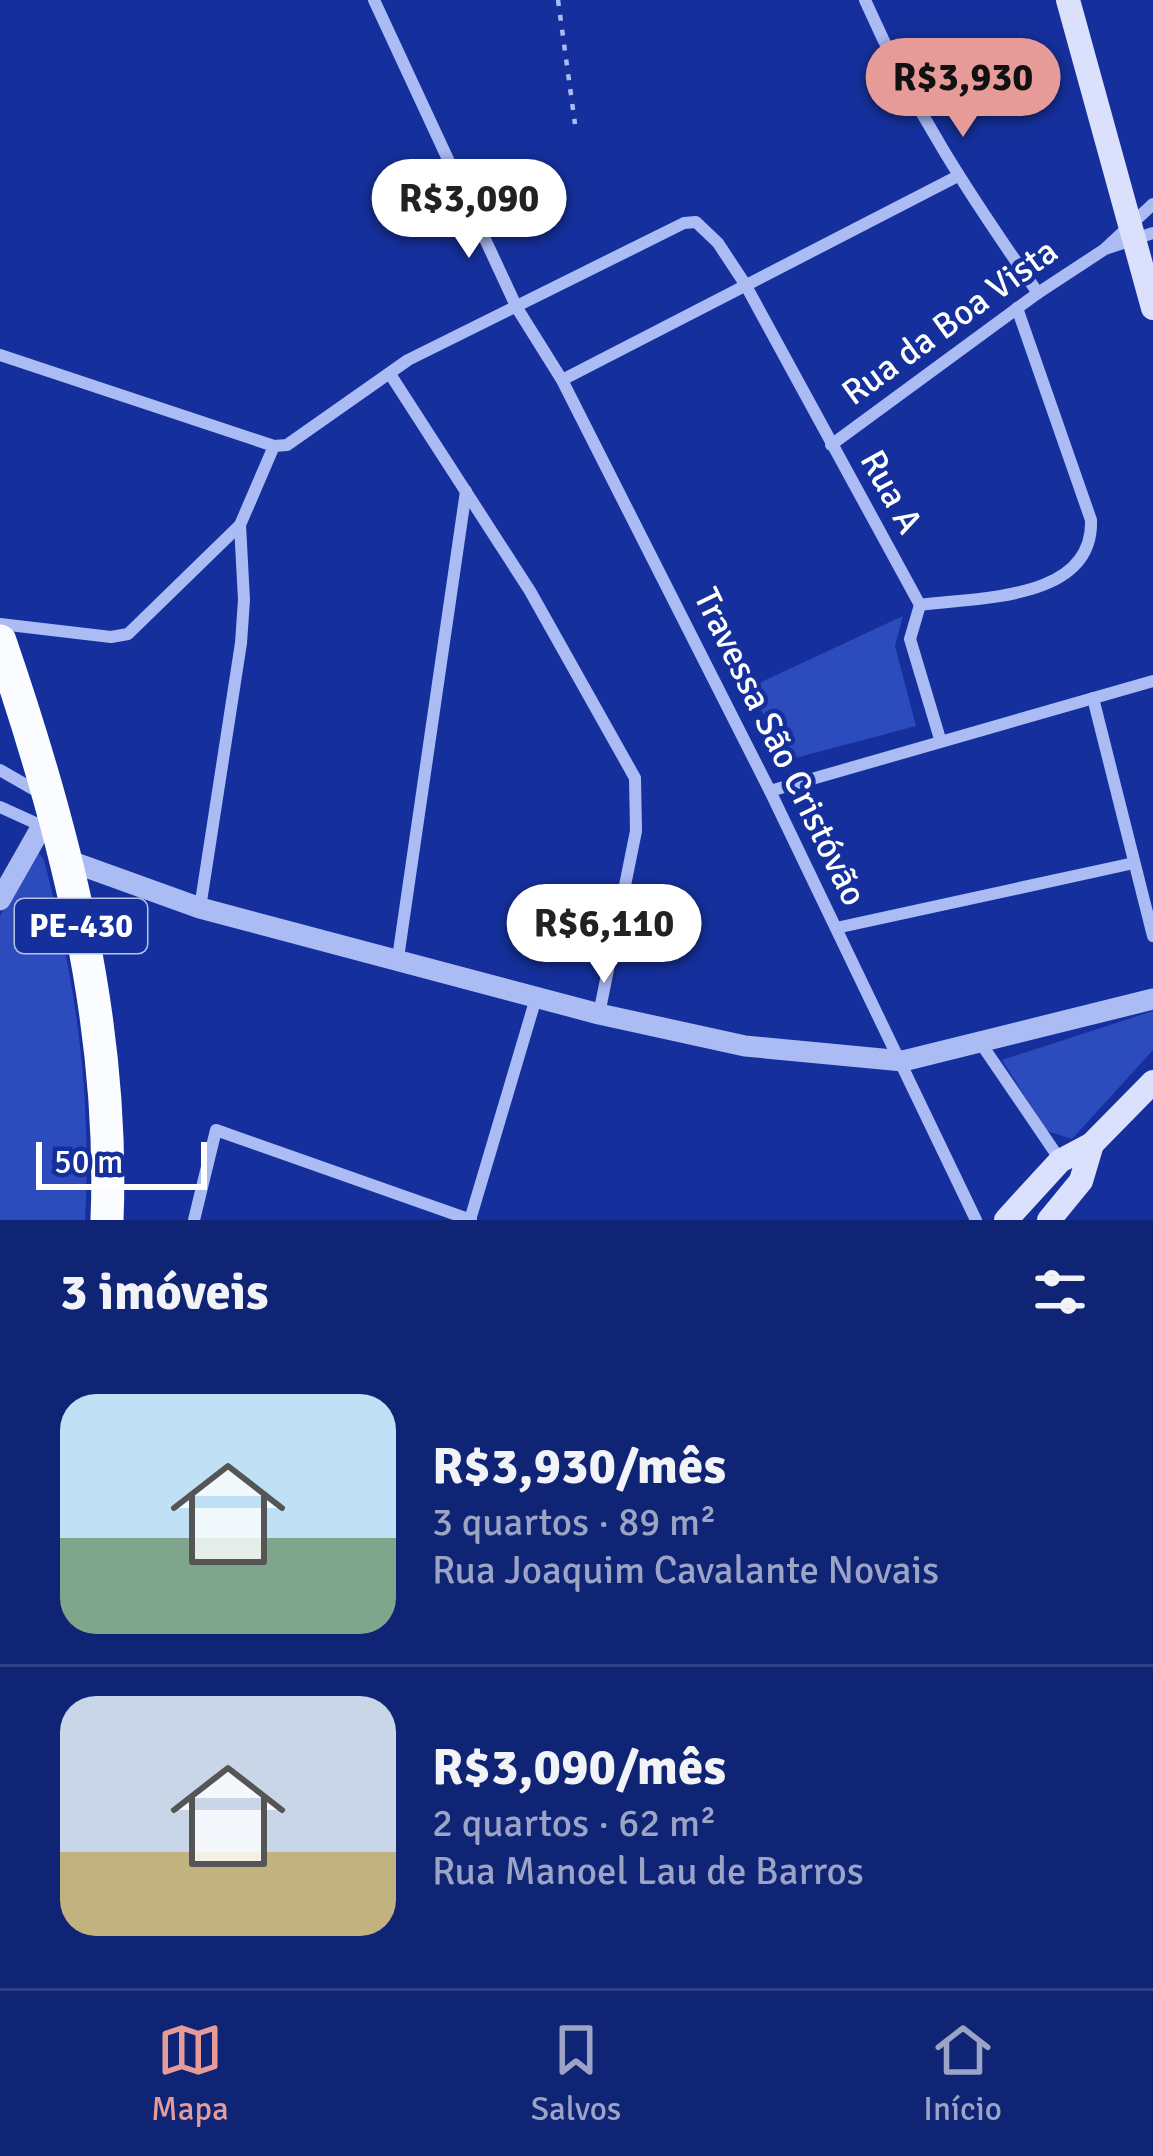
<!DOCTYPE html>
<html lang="pt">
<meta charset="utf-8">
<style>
body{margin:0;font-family:Signika,sans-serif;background:#192c7a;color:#f1f3f6;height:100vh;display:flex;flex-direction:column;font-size:45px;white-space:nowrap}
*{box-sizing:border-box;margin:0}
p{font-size:39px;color:#9ca4c5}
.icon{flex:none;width:66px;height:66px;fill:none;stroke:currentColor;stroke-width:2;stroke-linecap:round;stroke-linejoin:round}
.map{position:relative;height:1220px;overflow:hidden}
.details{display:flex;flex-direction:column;background:#102475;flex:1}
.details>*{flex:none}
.scale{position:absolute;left:36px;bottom:30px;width:171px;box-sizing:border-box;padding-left:12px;border:6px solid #fff;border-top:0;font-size:33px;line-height:42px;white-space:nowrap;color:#fff;-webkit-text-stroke:9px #15309c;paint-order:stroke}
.price{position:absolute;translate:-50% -102px;padding:0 27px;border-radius:42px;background:#fff;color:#222;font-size:39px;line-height:78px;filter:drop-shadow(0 3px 6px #0008)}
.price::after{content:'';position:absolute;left:50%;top:72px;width:36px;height:27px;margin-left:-18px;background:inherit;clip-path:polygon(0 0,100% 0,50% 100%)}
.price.current{background:#e69b98;color:#111}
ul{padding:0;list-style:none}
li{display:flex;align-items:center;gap:36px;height:300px;padding:0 60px}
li+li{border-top:3px solid #304187}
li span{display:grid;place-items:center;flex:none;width:336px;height:240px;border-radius:36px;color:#555}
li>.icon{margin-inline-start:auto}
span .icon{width:144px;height:144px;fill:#fffc;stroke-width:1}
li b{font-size:51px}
h2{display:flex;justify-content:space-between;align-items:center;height:144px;padding:0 60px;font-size:51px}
.tab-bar{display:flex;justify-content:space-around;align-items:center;height:168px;border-top:3px solid #304187;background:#102475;font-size:33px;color:#9ca4c5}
.tab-bar a{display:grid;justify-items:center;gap:6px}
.tab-bar .current{color:#e69b98}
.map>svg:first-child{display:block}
.green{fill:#2c4bbc}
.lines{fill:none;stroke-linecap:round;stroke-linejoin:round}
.path{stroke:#abbbf3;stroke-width:4.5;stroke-dasharray:6 9;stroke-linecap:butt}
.minor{stroke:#abbbf3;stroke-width:12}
.tertiary{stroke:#abbbf3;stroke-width:21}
.secondary{stroke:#dbe1fd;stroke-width:24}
.trunk{stroke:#fbfcff;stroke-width:33}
.labels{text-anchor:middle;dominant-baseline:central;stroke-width:9;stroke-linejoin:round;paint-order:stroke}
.shield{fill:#15309c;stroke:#b9c1e1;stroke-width:3}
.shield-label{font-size:33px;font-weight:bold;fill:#fff}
.street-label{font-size:36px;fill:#fff;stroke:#15309c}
</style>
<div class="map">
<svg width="1153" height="1220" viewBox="0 0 1153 1220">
<rect width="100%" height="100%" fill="#15309c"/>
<!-- green -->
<g class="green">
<path d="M903 616 895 646 916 726 784 761 751 687Z"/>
<path d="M36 849 44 860C76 983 92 1093 85 1220H0V916Z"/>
<path d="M1153 1011V1050L1072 1139 1047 1131 1002 1060Z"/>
</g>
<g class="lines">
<!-- path -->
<path class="path" d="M558 0 575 124"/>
<!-- minor -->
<g class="minor">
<path d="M374 0 517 308 562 380 770 791 976 1220"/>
<path d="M865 0C913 109 970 196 1038 293"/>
<path d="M1106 248 1153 204"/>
<path d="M0 355 274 446 287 445 408 360 684 223 696 222 718 243 745 284 920 605 910 639 940 739"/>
<path d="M390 374 530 591 635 778 636 831 599 1014"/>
<path d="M562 380 956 177"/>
<path d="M831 445 1038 293 1105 249 1153 233"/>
<path d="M920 605C978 597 1094 601 1091 520L1017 308"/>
<path d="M0 624 111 637 128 634 240 525"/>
<path d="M1093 698 1153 936"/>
<path d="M0 770 40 793"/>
<path d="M770 791 1153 681"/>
<path d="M0 807 42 826"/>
<path d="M200 908 241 643 244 600 240 525 274 446"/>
<path d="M836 928 1134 863"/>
<path d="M398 958 466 491"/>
<path d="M980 1042 1063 1164"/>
<path d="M194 1220 216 1130 471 1220"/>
<path d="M470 1220 536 998"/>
</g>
<!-- tertiary -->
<g class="tertiary">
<path d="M64 859 200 908 599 1014 745 1046 903 1061 1153 999"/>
<path d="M0 900 42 826 57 831"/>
</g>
<!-- secondary -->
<g class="secondary">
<path d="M1068 0 1153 308"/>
<path d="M1006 1220 1060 1161 1092 1144 1153 1082"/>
<path d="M1049 1220 1081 1181 1092 1144"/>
</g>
<!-- trunk -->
<path class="trunk" d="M0 641C64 827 115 1022 107 1220"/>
</g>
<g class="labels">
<!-- shield labels -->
<rect class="shield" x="15" y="899" width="132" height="54" rx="9"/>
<g class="shield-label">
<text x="81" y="926">PE-430</text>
</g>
<!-- street labels -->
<g class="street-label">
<text transform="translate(950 322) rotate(-36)">Rua da Boa Vista</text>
<text transform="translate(891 492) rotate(61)">Rua A</text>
<text transform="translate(780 747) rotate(64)">Travessa São Cristóvão</text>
</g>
</g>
</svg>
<div class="scale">50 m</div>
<b class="price current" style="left:963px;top:140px">R$3,930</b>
<b class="price" style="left:469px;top:261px">R$3,090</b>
<b class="price" style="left:604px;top:986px">R$6,110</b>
</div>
<section class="details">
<h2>3 imóveis<svg class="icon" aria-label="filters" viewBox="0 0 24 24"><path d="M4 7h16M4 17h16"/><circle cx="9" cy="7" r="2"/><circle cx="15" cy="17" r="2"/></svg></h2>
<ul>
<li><span style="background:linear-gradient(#bfe0f5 60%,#7fa58c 0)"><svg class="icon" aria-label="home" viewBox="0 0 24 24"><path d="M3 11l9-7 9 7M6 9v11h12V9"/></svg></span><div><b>R$3,930/mês</b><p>3 quartos · 89 m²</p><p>Rua Joaquim Cavalante Novais</p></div></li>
<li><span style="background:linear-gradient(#c9d6e8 65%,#c2b280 0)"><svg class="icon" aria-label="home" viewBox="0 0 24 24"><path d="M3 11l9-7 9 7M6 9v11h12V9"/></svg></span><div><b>R$3,090/mês</b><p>2 quartos · 62 m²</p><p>Rua Manoel Lau de Barros</p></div></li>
</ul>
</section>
<nav class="tab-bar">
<a class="current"><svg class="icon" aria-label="map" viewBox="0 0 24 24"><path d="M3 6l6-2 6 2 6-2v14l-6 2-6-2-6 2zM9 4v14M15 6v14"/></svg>Mapa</a>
<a><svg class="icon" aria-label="saved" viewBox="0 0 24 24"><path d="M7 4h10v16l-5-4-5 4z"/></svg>Salvos</a>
<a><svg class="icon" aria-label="home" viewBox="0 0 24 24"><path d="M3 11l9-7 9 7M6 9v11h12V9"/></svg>Início</a>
</nav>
